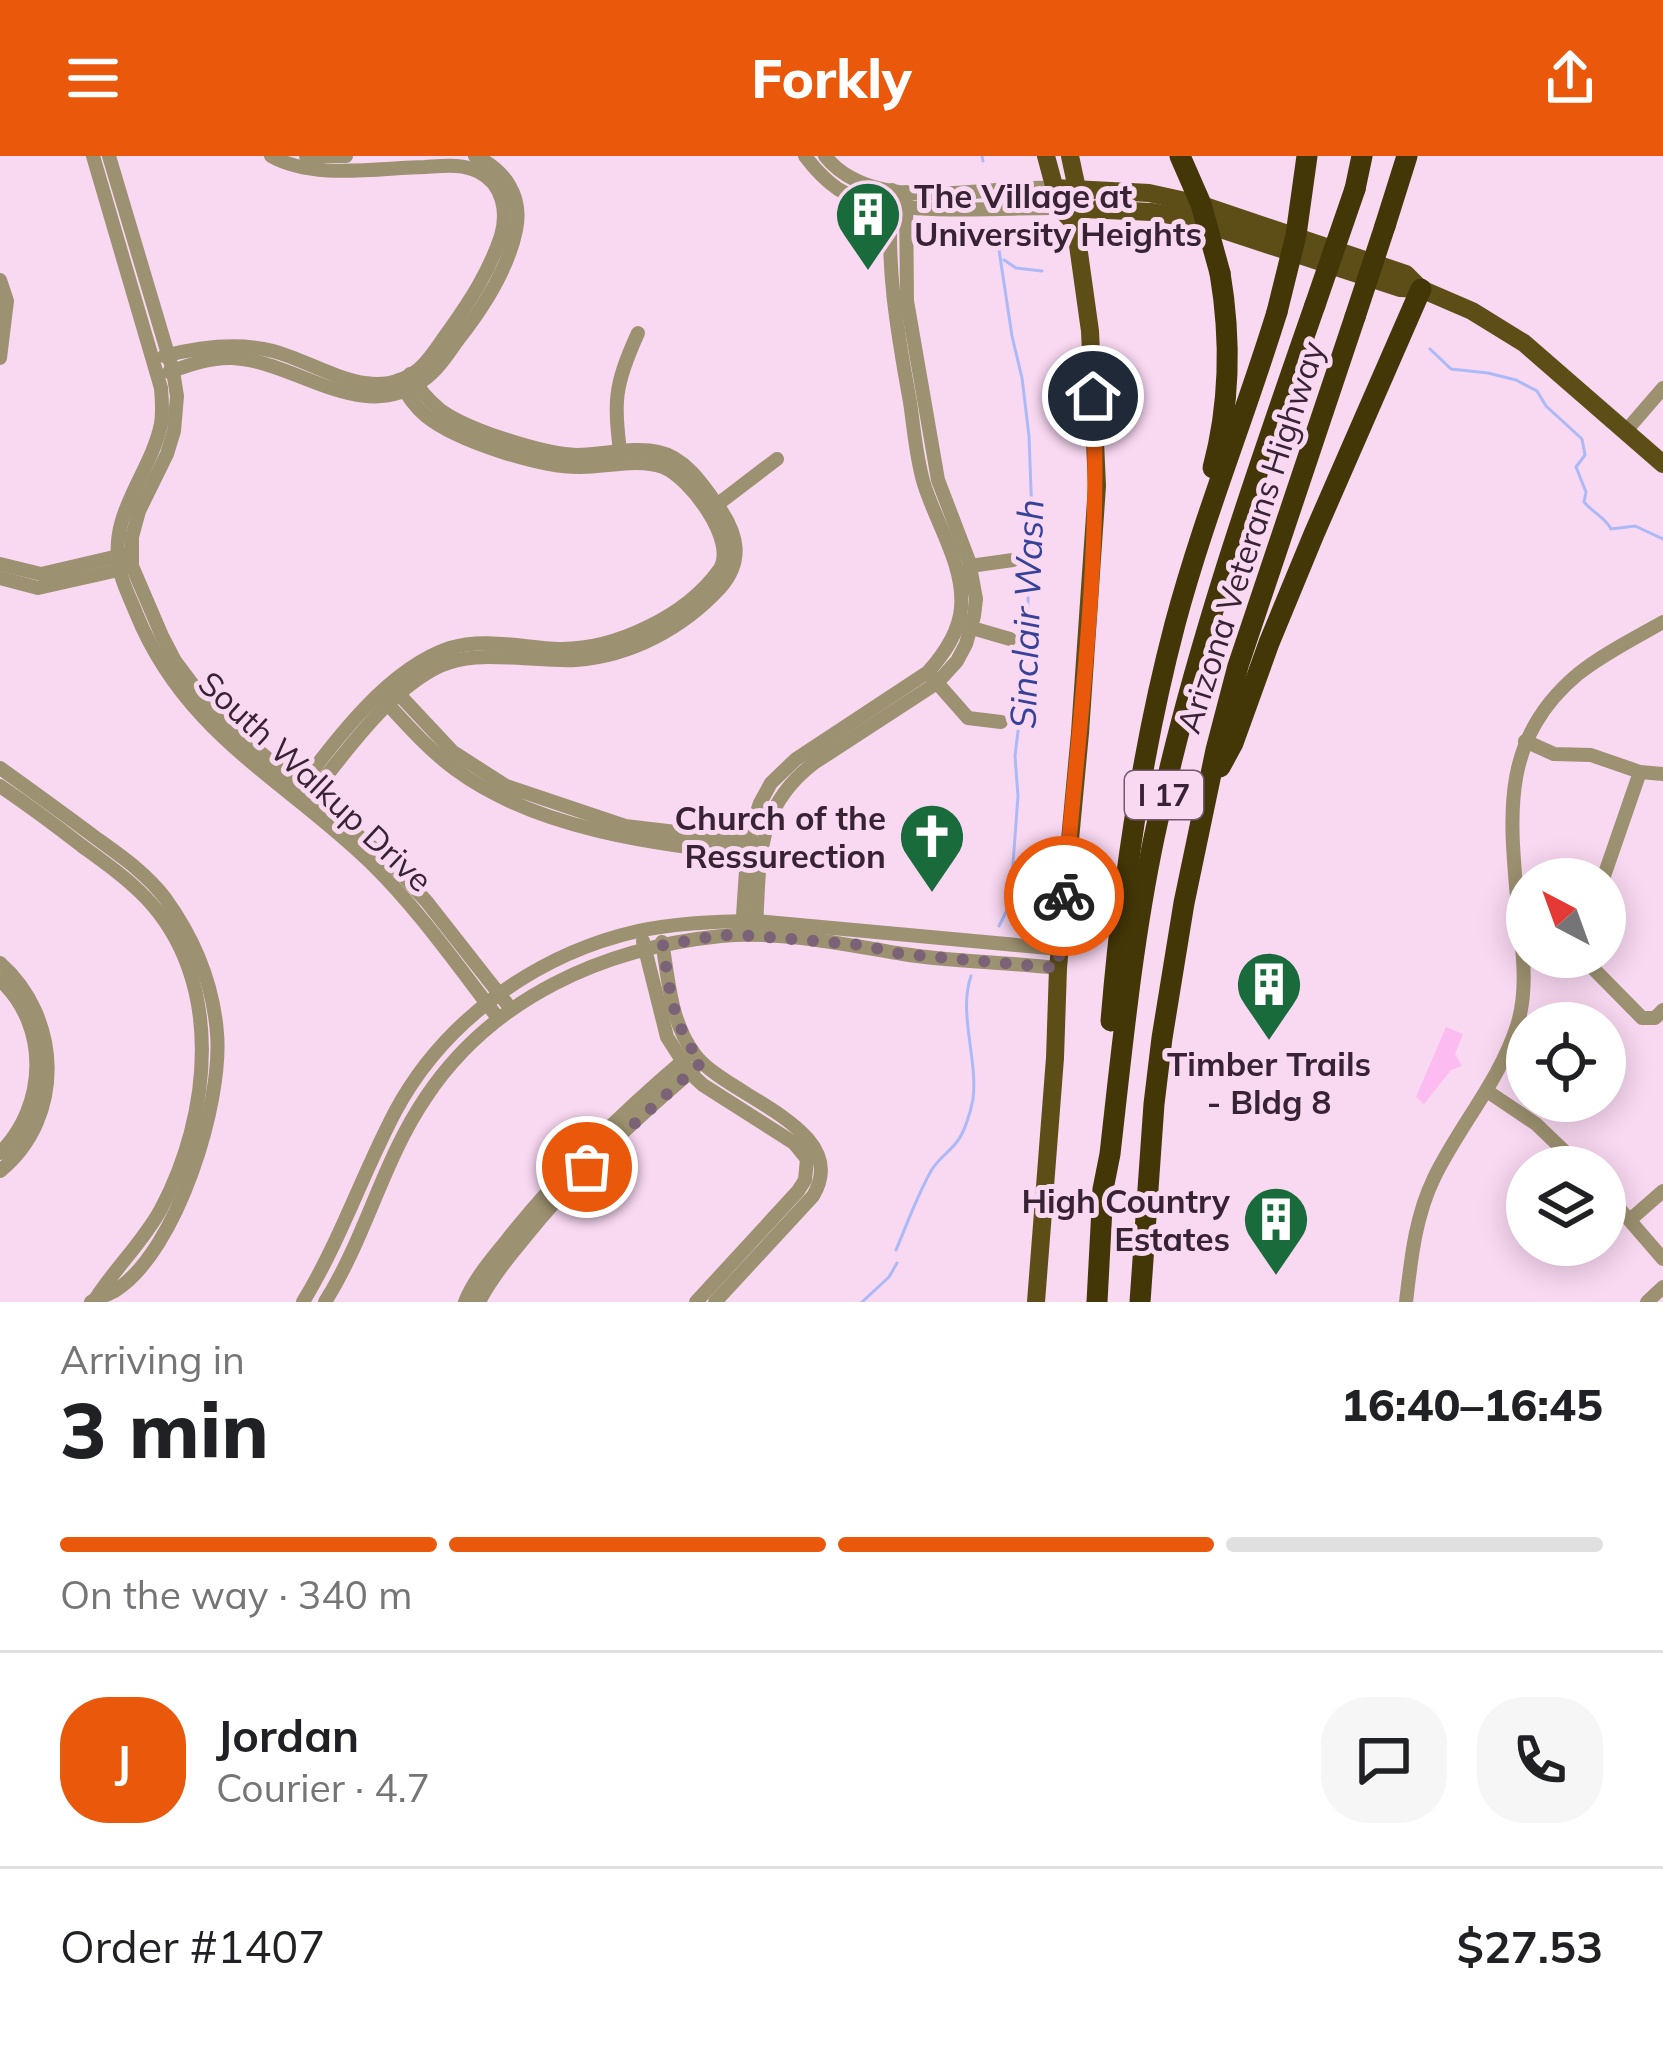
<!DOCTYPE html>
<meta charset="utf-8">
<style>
:root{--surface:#fff;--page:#f6f6f6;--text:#202124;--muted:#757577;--line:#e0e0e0;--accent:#ea580c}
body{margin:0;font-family:Mulish,sans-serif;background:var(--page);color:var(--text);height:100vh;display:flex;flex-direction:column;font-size:45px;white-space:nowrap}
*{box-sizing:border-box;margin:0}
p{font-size:39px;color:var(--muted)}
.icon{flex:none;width:66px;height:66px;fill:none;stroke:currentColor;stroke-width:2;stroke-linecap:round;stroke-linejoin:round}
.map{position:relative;height:1146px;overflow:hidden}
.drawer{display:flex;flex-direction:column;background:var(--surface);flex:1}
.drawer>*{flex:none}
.needle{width:78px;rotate:319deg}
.controls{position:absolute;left:1506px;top:702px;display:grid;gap:24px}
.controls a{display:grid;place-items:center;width:120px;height:120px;border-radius:50%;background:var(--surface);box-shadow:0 6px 30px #0003;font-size:60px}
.pin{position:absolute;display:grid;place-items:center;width:102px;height:102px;color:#fff;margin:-51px;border:6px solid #fff;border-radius:50%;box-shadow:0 3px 12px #0007}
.courier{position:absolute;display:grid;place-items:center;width:120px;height:120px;margin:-60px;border:9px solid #ea580c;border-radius:50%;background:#fff;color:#222;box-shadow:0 3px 15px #0007}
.headline em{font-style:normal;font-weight:800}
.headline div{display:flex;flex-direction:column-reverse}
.headline{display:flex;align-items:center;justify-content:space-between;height:204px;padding:0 60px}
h1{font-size:78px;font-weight:800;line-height:90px}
.bar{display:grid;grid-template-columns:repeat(4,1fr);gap:18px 12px;align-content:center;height:144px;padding:0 60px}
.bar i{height:15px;border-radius:9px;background:var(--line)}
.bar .selected{background:var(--accent)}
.bar p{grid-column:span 4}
.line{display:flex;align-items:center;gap:30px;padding:0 60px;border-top:3px solid var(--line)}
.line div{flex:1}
.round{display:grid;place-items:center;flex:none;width:126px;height:126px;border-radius:48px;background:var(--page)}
header{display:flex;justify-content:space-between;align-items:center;height:156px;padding:0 60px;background:var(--accent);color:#fff;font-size:54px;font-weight:800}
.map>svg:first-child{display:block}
.green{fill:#fdbcf1}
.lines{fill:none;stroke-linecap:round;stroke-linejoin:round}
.stream{stroke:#abbaf6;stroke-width:3}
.minor{stroke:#9c9170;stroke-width:14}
.major{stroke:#5d4e18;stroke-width:18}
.highway{stroke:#443707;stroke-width:21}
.highway-bridge{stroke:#443707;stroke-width:21}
.done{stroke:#7c6276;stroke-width:12;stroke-dasharray:0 21.6}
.route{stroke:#ea580c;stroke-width:15}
.labels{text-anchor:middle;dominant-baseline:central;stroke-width:10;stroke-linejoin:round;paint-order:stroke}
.shield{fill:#f9d8f2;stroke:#72596d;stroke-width:3}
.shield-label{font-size:30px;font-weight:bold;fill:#382334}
.poi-label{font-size:33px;font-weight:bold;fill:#382334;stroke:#f9d8f2;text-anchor:end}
.street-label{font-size:33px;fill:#382334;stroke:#f9d8f2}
.water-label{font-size:36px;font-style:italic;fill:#364297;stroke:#f9d8f2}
</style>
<header><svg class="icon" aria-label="menu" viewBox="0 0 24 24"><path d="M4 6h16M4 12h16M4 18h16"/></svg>Forkly<svg class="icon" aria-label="share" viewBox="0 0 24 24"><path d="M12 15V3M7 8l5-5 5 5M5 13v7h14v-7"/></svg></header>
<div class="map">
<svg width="1663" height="1146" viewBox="0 0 1663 1146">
<rect width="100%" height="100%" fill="#f9d8f2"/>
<path class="green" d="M1446 871 1463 878 1455 898 1462 910 1451 914 1424 948 1416 941Z"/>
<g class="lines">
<g class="stream">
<path d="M982 0 983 5"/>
<path d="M996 74 1012 180 1022 222 1029 280 1034 414 1029 420 1025 517 1015 600 1018 640 1010 748 999 770"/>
<path d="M1004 104 1016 112 1042 115"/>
<path d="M1430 193 1451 213 1488 217 1516 224 1537 235 1546 250 1582 283 1585 299 1576 311 1586 336 1584 346C1592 356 1606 362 1611 373L1635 370 1663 383"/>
<path d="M896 1094C907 1068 917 1040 931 1015 938 1003 948 997 956 987 964 978 971 955 973 943 978 903 958 857 971 820"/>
<path d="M862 1146 889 1121 897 1107"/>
</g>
<g class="minor">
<path d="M93 0 161 232C162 244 163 256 161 268 150 320 107 358 120 415 123 429 131 444 136 457 185 578 283 622 371 707 419 754 457 809 498 862"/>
<path d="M109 0 173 215 177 240 174 275 167 298 139 355 132 381V410L162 480 175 505 214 557 394 710 427 746 511 853"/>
<path d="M306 0H346"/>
<path d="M805 0C814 12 825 24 838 33 885 63 1002 51 1060 52"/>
<path d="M825 0C874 62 987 28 1054 32"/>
<path d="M0 124 7 145 0 202"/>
<path d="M164 200C199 191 238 186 273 195 321 208 374 251 420 212 431 202 439 188 448 176 470 145 489 116 501 80 508 56 503 28 479 16 463 7 442 10 425 11 377 12 313 24 271 0"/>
<path d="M169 216C189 209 211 201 232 202 298 205 362 271 425 223 440 212 450 194 461 180 485 149 508 113 516 74 523 40 505 14 475 0"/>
<path d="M1625 276 1663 232"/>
<path d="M621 304C614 245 613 232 638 177"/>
<path d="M714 351 777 303"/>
<path d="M0 408 41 418 127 398"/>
<path d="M970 410 1013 404"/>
<path d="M0 422 38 432 123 413"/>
<path d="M972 472 1010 483"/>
<path d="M931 520 968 562 1001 566"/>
<path d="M394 533 453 596 506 630 625 670 752 685"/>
<path d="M383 543C405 567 429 594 456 614 538 674 655 688 754 699"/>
<path d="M1525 585 1554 598 1591 599 1640 616 1663 618"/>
<path d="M0 612C32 635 64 658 96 682 121 700 146 717 165 742 194 782 213 828 217 877 223 947 177 1095 116 1134 108 1139 99 1141 91 1146"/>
<path d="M0 630C28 649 55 669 82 690 104 706 127 722 146 742 225 825 211 959 161 1053 143 1086 116 1111 96 1142"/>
<path d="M298 634C335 584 389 512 450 492 484 481 525 492 559 493 615 494 686 460 719 414 739 386 689 321 663 311 638 302 607 311 581 311 541 312 457 285 426 260 414 250 406 238 399 224"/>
<path d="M306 646C342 601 387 535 440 510 466 498 494 501 521 502 539 503 558 505 576 504 631 500 683 472 720 432 744 405 738 378 718 350 704 330 685 301 659 296 633 290 604 299 577 299 543 298 467 274 439 253 427 243 418 232 410 218"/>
<path d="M1603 723 1640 616"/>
<path d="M756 771C760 703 755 652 814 607L937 527 957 505 966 488 974 460 976 443 969 405 938 324 907 145 906 36"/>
<path d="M742 775 748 684 760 647 771 627 796 603 928 516C944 498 959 477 961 452 965 410 936 367 924 328 916 302 914 273 910 246 897 175 885 106 892 34"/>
<path d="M643 785 667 881 690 917 703 929 794 987 807 1003 805 1024 798 1035 696 1146"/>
<path d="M662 786C669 825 670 867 696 900 730 942 853 973 813 1040L715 1146"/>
<path d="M1582 801 1642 862H1655L1663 854"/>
<path d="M0 807C61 861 66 961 0 1015"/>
<path d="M0 824C50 870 47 950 0 997"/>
<path d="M1487 935 1536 968 1581 1011"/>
<path d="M1605 1036 1663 1103"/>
<path d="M1631 1063 1663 1035"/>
<path d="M303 1146C340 1085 362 1019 395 956 444 864 537 798 638 775 677 767 716 765 756 765L1060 793"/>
<path d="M325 1146C366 1081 383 1004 426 941 493 841 604 792 721 780 778 774 847 789 903 798 954 806 1006 806 1058 812"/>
<path d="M465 1146C474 1123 492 1103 507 1084 560 1017 620 958 685 903"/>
<path d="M479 1146C490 1124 506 1104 522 1085 573 1021 632 966 694 913"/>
<path d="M1406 1146C1411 1104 1415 1061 1434 1022 1459 970 1499 926 1517 870 1529 832 1522 792 1518 753 1510 661 1499 584 1578 518 1603 498 1635 482 1663 466"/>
<path d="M1647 1146 1663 1131"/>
</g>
<g class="major">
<path d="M1070 0 1079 42"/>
<path d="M1054 32 1149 37 1199 48 1406 118 1421 133 1472 155 1524 187 1663 308"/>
<path d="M1060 52 1152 56 1187 62 1400 132 1421 133"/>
<path d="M1036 1146 1055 902 1058 812 1080 577 1097 330 1090 175 1075 68 1060 52 1046 0"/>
</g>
<g class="highway">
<path d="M1355 33 1362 0"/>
<path d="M1385 70 1407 0"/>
<path d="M1213 312C1230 248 1231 182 1220 117"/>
<path d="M1220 611 1233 587 1269 487 1314 378 1421 133"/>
<path d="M1111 865C1122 732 1141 597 1175 468 1203 363 1245 260 1277 156"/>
<path d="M1097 1146 1103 1033 1110 998C1122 893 1132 787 1154 682 1192 500 1254 324 1315 149"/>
<path d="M1140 1146 1154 948 1162 882 1184 747 1216 594 1238 510 1355 161"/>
</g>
<g class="highway-bridge">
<path d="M1180 0 1201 48 1220 117"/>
<path d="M1315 149 1355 33"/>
<path d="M1277 156 1296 79 1307 0"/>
<path d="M1355 161 1385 70"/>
</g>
</g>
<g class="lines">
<path class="done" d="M587 1011 702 906C673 873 669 831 663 789L722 779 756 780 862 789 902 798 1058 812 1064 740"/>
<path class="route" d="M1064 740C1078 574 1102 407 1093 240"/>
</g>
<defs>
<symbol id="building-pin" viewBox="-11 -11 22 30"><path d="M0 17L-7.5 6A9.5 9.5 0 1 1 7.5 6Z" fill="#1a6b3c" stroke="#f9d8f2"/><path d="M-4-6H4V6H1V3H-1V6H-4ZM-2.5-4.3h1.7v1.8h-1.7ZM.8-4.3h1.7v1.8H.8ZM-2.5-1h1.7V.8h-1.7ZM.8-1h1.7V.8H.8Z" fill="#fff"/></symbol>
<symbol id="church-pin" viewBox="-11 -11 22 30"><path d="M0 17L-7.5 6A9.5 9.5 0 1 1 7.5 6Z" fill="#1a6b3c" stroke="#f9d8f2"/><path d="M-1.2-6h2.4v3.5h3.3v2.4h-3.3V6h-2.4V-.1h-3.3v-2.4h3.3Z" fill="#fff"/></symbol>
</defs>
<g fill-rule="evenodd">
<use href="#building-pin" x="830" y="20" width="76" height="104"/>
<use href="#church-pin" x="894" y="642" width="76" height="104"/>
<use href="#building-pin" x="1231" y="790" width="76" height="104"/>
<use href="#building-pin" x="1238" y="1025" width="76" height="104"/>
</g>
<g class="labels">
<rect class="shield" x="1125" y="615" width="78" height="48" rx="9"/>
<g class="shield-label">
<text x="1164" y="639">I 17</text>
</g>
<g class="poi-label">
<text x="914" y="39" text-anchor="start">The Village at<tspan x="914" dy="38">University Heights</tspan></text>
<text x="886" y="661">Church of the<tspan x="886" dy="38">Ressurection</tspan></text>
<text x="1269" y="907" text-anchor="middle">Timber Trails<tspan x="1269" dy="38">- Bldg 8</tspan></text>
<text x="1230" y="1044">High Country<tspan x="1230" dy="38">Estates</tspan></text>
</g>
<g class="street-label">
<text transform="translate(1250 381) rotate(-72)">Arizona Veterans Highway</text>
<text transform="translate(316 625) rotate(43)">South Walkup Drive</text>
</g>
<g class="water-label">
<text transform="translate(1026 458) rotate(-88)">Sinclair Wash</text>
</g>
</g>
</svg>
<div class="controls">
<a><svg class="needle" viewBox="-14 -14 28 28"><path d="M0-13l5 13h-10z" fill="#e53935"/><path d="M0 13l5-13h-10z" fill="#757577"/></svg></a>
<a><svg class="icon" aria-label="locate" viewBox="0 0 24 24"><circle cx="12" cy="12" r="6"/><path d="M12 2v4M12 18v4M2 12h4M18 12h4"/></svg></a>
<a><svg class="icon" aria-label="layers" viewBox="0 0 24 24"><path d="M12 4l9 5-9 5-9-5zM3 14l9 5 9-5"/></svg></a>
</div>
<div class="pin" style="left:587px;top:1011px;background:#ea580c"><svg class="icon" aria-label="bag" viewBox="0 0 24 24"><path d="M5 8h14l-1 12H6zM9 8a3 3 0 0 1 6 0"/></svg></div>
<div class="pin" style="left:1093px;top:240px;background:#1f2937"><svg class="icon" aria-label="home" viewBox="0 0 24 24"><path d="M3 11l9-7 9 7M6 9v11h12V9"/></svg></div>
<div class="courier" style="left:1064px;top:740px"><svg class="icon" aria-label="bike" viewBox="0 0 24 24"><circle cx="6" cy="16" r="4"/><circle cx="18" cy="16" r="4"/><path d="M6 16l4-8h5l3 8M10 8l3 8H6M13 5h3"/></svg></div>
</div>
<section class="drawer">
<div class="headline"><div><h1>3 min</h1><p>Arriving in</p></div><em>16:40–16:45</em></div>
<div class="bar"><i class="selected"></i><i class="selected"></i><i class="selected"></i><i></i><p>On the way · 340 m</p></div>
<div class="line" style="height:216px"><b class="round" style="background:var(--accent);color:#fff">J</b><div><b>Jordan</b><p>Courier · 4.7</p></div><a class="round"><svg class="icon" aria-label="chat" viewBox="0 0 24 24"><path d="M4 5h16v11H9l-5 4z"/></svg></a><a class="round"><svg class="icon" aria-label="phone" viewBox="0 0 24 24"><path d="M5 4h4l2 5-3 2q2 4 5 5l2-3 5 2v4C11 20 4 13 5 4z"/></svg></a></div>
<div class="line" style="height:156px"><div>Order #1407</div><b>$27.53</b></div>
</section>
